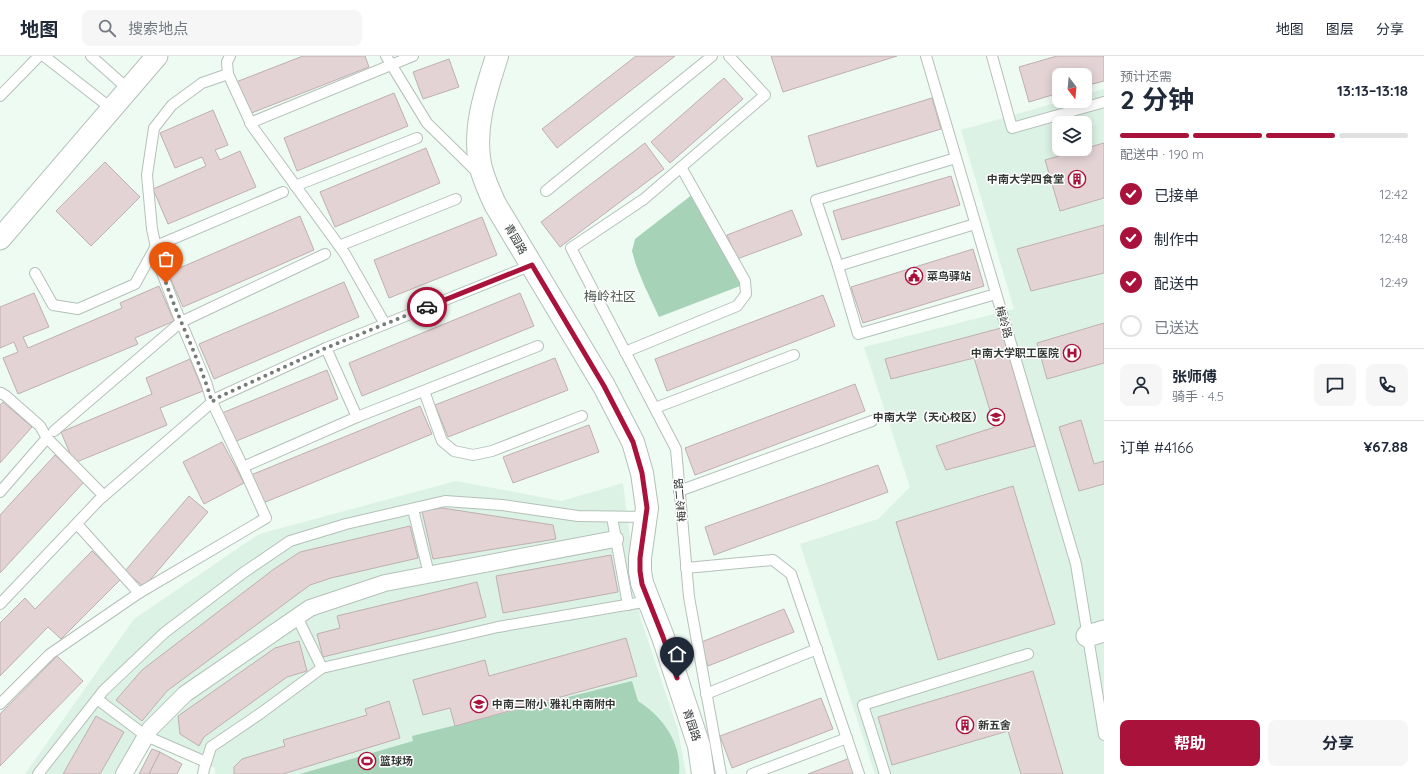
<!DOCTYPE html>
<html lang="zh">
<meta charset="utf-8">
<style>
:root{--surface:#fff;--page:#f6f6f7;--text:#1f2937;--muted:#747a83;--line:#e0e1e3;--accent:#a9123a}
body{margin:0;font-family:Quicksand,"Noto Sans SC",sans-serif;background:var(--page);color:var(--text);height:100vh;display:flex;flex-direction:column;font-size:15px;white-space:nowrap}
*{box-sizing:border-box;margin:0}
p{font-size:13px;color:var(--muted)}
.icon{flex:none;width:22px;height:22px;fill:none;stroke:currentColor;stroke-width:2;stroke-linecap:round;stroke-linejoin:round}
.map{position:relative;flex:1;overflow:hidden}
.details{display:flex;flex-direction:column;background:var(--surface);width:320px}
.details>*{flex:none}
.needle{width:26px;rotate:164deg}
.controls{position:absolute;left:1052px;top:12px;display:grid;gap:8px}
.controls a{display:grid;place-items:center;width:40px;height:40px;border-radius:8px;background:var(--surface);box-shadow:0 2px 10px #0003;font-size:20px}
.pin{position:absolute;display:grid;place-items:center;width:34px;height:34px;color:#fff;margin:-41px -17px;border-radius:50% 50% 50% 0;rotate:-45deg;box-shadow:0 0 4px #0007}
.pin .icon{rotate:45deg}
.courier{position:absolute;display:grid;place-items:center;width:40px;height:40px;margin:-20px;border:3px solid #a9123a;border-radius:50%;background:#fff;color:#222;box-shadow:0 1px 5px #0007}
.headline em{font-style:normal;font-weight:700}
.headline div{display:flex;flex-direction:column-reverse}
.headline{display:flex;align-items:center;justify-content:space-between;height:68px;padding:0 16px}
h1{font-size:26px;font-weight:700;line-height:30px}
.bar{display:grid;grid-template-columns:repeat(4,1fr);gap:6px 4px;align-content:center;height:48px;padding:0 16px}
.bar i{height:5px;border-radius:3px;background:var(--line)}
.bar .on{background:var(--accent)}
.bar p{grid-column:span 4}
.line{display:flex;align-items:center;gap:10px;padding:0 16px;border-top:1px solid var(--line)}
.line div{flex:1}
.round{display:grid;place-items:center;flex:none;width:42px;height:42px;border-radius:8px;background:var(--page)}
ol{padding:0 16px;list-style:none}
li{display:flex;align-items:center;gap:12px;height:44px}
li p{margin-inline-start:auto}
li .icon{padding:4px;border-radius:50%;background:var(--accent);color:#fff;stroke-width:4}
li:last-child{color:var(--muted)}
li i{width:22px;height:22px;border:2px solid var(--line);border-radius:50%}
.cta{display:flex;gap:8px;margin-top:auto;padding:8px 16px}
.cta a{flex:1;height:46px;border-radius:8px;background:var(--accent);color:#fff;font-size:16px;font-weight:700;line-height:46px;text-align:center}
.cta a+a{background:var(--page);color:var(--text)}
header{display:flex;align-items:center;gap:24px;box-sizing:border-box;height:56px;padding:0 20px;background:var(--surface);border-bottom:1px solid var(--line)}
header strong{font-size:19px}
nav{display:flex;gap:22px;margin-inline-start:auto;font-size:14px}
.search{width:280px;height:36px;background:var(--page);display:flex;align-items:center;gap:10px;box-sizing:border-box;padding:0 14px;border-radius:8px;color:var(--muted);font-size:15px}
main{display:flex;flex:1;min-height:0}
.map>svg:first-child{display:block}
.built{fill:#dcf2e5;fill-rule:evenodd}
.green{fill:#a6d2b8}
.building{fill:#e4d3d4;stroke:#bfafb0}
.lines{fill:none;stroke-linecap:round;stroke-linejoin:round}
.service-casing{stroke:#b4c1b9;stroke-width:12}
.pedestrian-casing{stroke:#b4c1b9;stroke-width:18}
.minor-casing{stroke:#b4c1b9;stroke-width:23}
.tertiary-casing{stroke:#b4c1b9;stroke-width:24}
.service{stroke:#fff;stroke-width:10}
.pedestrian{stroke:#fff;stroke-width:16}
.minor{stroke:#fff;stroke-width:21}
.tertiary{stroke:#fff;stroke-width:22}
.done{stroke:#747c78;stroke-width:4;stroke-dasharray:0 7.2}
.route{stroke:#a9123a;stroke-width:5}
.labels{text-anchor:middle;dominant-baseline:central;stroke-width:3;stroke-linejoin:round;paint-order:stroke}
.poi-label{font-size:11px;font-weight:bold;fill:#333835;stroke:#fff;text-anchor:start}
.street-label{font-size:11px;fill:#333835;stroke:#fff}
.quarter-label{font-size:13px;fill:#4f5a53;stroke:#fff}
</style>
<header>
<strong>地图</strong>
<div class="search"><svg class="icon" aria-label="search" viewBox="0 0 24 24"><circle cx="10" cy="10" r="6"/><path d="M15 15l6 6"/></svg>搜索地点</div>
<nav><a>地图</a><a>图层</a><a>分享</a></nav>
</header>
<main>
<div class="map">
<svg width="1104" height="718" viewBox="0 0 1104 718">
<rect width="100%" height="100%" fill="#edfbf3"/>
<g class="built">
<path d="M1104 33V718H875L800 488 878 463 910 431 864 291 1014 253 961 74 1062 45H1085V38ZM1059 67H1085V93H1059Z"/>
<path d="M456 425 562 445 623 427 640 561 678 674 686 718H215V712L147 685 128 718H25L134 563 259 478Z"/>
</g>
<g class="green">
<path d="M693 138 741 223 740 230 659 261 644 229 636 209 632 195 635 183Z"/>
<path d="M632 625 638 645C663 661 682 687 679 718H300L413 685 412 680Z"/>
</g>
<g class="building">
<path d="M303 0H365L369 11 249 58 236 26Z"/>
<path d="M636 0H675L557 92 542 73Z"/>
<path d="M771 0H897L783 36Z"/>
<path d="M1057 0H1104V25L1085 30V19H1059V37L1029 46 1019 11Z"/>
<path d="M449 3 459 31 423 43 413 16Z"/>
<path d="M724 22 743 43 670 107 651 86Z"/>
<path d="M394 37 408 70 297 115 284 82Z"/>
<path d="M932 42 941 73 817 111 808 80Z"/>
<path d="M213 54 228 89 215 94 220 104 240 95 256 131 168 168 153 133 206 110 202 101 175 112 160 77Z"/>
<path d="M645 87 664 113 560 191 541 166Z"/>
<path d="M1104 87V142L1060 155 1045 104Z"/>
<path d="M426 92 440 127 335 171 320 136Z"/>
<path d="M105 106 140 141 91 190 56 155Z"/>
<path d="M951 120 960 149 842 184 833 155Z"/>
<path d="M792 154 802 179 737 203 727 179Z"/>
<path d="M300 160 314 194 183 251 168 217Z"/>
<path d="M482 161 497 199 389 242 374 204Z"/>
<path d="M1104 169V217L1031 235 1017 193Z"/>
<path d="M973 193 984 230 863 267 851 231Z"/>
<path d="M344 226 359 261 214 323 199 288Z"/>
<path d="M159 230 174 265 135 282 138 288 18 338 3 302 18 296 14 286 0 292V251L34 237 49 271 23 281 28 292 122 252 120 247Z"/>
<path d="M520 237 534 270 362 340 349 307Z"/>
<path d="M823 239 835 270 667 335 655 303Z"/>
<path d="M1104 267V307L1047 323 1037 287Z"/>
<path d="M1001 272 1035 390 946 414 936 390 995 371 974 302 891 323 885 303Z"/>
<path d="M555 302 568 334 448 381 435 349Z"/>
<path d="M190 303 203 335 160 352 167 369 74 407 61 376 152 338 146 322Z"/>
<path d="M327 314 338 343 234 386 222 357Z"/>
<path d="M855 328 865 355 695 419 685 392Z"/>
<path d="M3 346 32 371 0 407V349Z"/>
<path d="M420 350 432 378 263 447 251 419Z"/>
<path d="M1081 364 1094 408 1104 405V428L1079 435 1059 371Z"/>
<path d="M589 369 599 396 513 427 503 401Z"/>
<path d="M222 386 244 427 204 448 183 406Z"/>
<path d="M55 399 84 426 0 517V459Z"/>
<path d="M878 409 888 436 714 499 705 471Z"/>
<path d="M1013 430 1055 568 938 604 896 466Z"/>
<path d="M189 440 208 456 144 531 125 515Z"/>
<path d="M442 452 553 469 556 483 433 503 422 455Z"/>
<path d="M410 470 418 502 331 522 310 529 167 635 142 665 116 644 142 614 274 513 300 496Z"/>
<path d="M92 495 121 523 61 583 48 571 0 620V567L25 542 35 553Z"/>
<path d="M611 499 618 536 503 557 496 520Z"/>
<path d="M477 526 486 561 323 601 317 578 340 572 337 560Z"/>
<path d="M784 553 794 576 708 610 699 587Z"/>
<path d="M626 582 637 620 455 670 450 652 423 659 413 624 485 604 489 620Z"/>
<path d="M299 585 307 615 287 621 204 681 199 690 180 678 178 660 275 592Z"/>
<path d="M57 600 83 625 0 710V658Z"/>
<path d="M1033 615 1063 718H1021L1008 675 892 709 878 661Z"/>
<path d="M821 642 833 673 732 712 720 680Z"/>
<path d="M389 645 400 682 283 718H234V711L242 703 285 690 283 684 367 659 365 653Z"/>
<path d="M96 660 124 676 100 718H63Z"/>
<path d="M152 693 160 696 149 718H139Z"/>
<path d="M160 696 182 708 177 718H149Z"/>
<path d="M850 702 856 718H808Z"/>
</g>
<g class="lines">
<defs>
<g id="service">
<path d="M44 0 112 53"/>
<path d="M91 0 128 33"/>
<path d="M230 0 227 6 228 18 252 70 345 198 385 268"/>
<path d="M386 0 427 67 478 117"/>
<path d="M926 0 1076 508 1104 679"/>
<path d="M992 0 1012 72 1104 46"/>
<path d="M0 40 39 0"/>
<path d="M250 67 413 0"/>
<path d="M956 102 816 144 838 210 858 278 996 238"/>
<path d="M295 130 417 82"/>
<path d="M546 135 712 0"/>
<path d="M339 190 456 143"/>
<path d="M838 210 975 168"/>
<path d="M35 217 53 249 78 253 135 228 156 190 283 136"/>
<path d="M326 292 357 361"/>
<path d="M625 296 737 250 746 238 745 225 681 111"/>
<path d="M424 335 442 385 454 395 473 399 492 395 582 360"/>
<path d="M0 338 1 337 6 340 40 370 47 382"/>
<path d="M655 352 794 299"/>
<path d="M54 375 181 266 325 198"/>
<path d="M243 411 357 361 538 290"/>
<path d="M679 435 872 365"/>
<path d="M0 436 47 382 104 440"/>
<path d="M413 453 429 518"/>
<path d="M612 461 628 549"/>
<path d="M77 468 139 537"/>
<path d="M686 512 773 504 791 518 859 718"/>
<path d="M0 548 99 444 217 342 326 292 532 209"/>
<path d="M297 561 322 612"/>
<path d="M706 638 817 593"/>
<path d="M97 643 146 680 206 706"/>
<path d="M0 648 50 598 139 537 266 462 243 411 212 346 206 326 176 254 161 214 152 173 147 119 154 72 172 49 202 27 228 18"/>
<path d="M38 718 104 634 164 577 243 517 290 485 346 468 445 445 502 449 578 460 646 461"/>
<path d="M203 718 204 713 211 691 261 657 322 612 498 571 649 545"/>
<path d="M721 718 689 541 676 393 571 192 644 143 765 39 729 0"/>
<path d="M752 718 847 682"/>
<path d="M885 718 863 649 1028 598"/>
</g>
<path id="pedestrian" d="M124 718 150 673 185 638 310 552 385 527 615 483"/>
<g id="minor">
<path d="M0 183 157 0"/>
<path d="M1087 580 1104 575"/>
</g>
<path id="tertiary" d="M497 0C486 35 473 71 480 108 483 122 489 135 495 148L604 330 633 386 642 417 647 452 640 502V515L642 527 663 581 699 690 703 718"/>
</defs>
<use href="#service" class="service-casing"/>
<use href="#pedestrian" class="pedestrian-casing"/>
<use href="#minor" class="minor-casing"/>
<use href="#tertiary" class="tertiary-casing"/>
<use href="#service" class="service"/>
<use href="#pedestrian" class="pedestrian"/>
<use href="#minor" class="minor"/>
<use href="#tertiary" class="tertiary"/>
</g>
<g class="lines">
<path class="done" d="M166 227C180 267 200 305 212 346L217 342 326 292 427 251"/>
<path class="route" d="M427 251 532 209 604 330 633 386 642 417 647 452 640 502V515L642 528 663 581 677 622"/>
</g>
<defs>
<symbol id="building-ring" viewBox="-11 -11 22 22"><circle r="9.5" fill="#fff" stroke="#a9123a" stroke-width="1.5"/><path d="M-4-6H4V6H1V3H-1V6H-4ZM-2.5-4.3h1.7v1.8h-1.7ZM.8-4.3h1.7v1.8H.8ZM-2.5-1h1.7V.8h-1.7ZM.8-1h1.7V.8H.8Z" fill="#a9123a"/></symbol>
<symbol id="civic-ring" viewBox="-11 -11 22 22"><circle r="9.5" fill="#fff" stroke="#a9123a" stroke-width="1.5"/><path d="M-.6-6.5H3V-4.5H.6V-3L4-1V1h2V6H-6V1h2V-1L-.6-3ZM-1.2 2.5V6h2.4V2.5Z" fill="#a9123a"/></symbol>
<symbol id="hospital-ring" viewBox="-11 -11 22 22"><circle r="9.5" fill="#fff" stroke="#a9123a" stroke-width="1.5"/><path d="M-5-5h3v3.5h4V-5h3V5h-3V1.5h-4V5h-3Z" fill="#a9123a"/></symbol>
<symbol id="university-ring" viewBox="-11 -11 22 22"><circle r="9.5" fill="#fff" stroke="#a9123a" stroke-width="1.5"/><path d="M0-5L7-2L0 1L-7-2ZM-4 1L0 2.5L4 1V4Q0 6-4 4Z" fill="#a9123a"/></symbol>
<symbol id="school-ring" viewBox="-11 -11 22 22"><circle r="9.5" fill="#fff" stroke="#a9123a" stroke-width="1.5"/><path d="M0-5L7-2L0 1L-7-2ZM-4 1L0 2.5L4 1V4Q0 6-4 4Z" fill="#a9123a"/></symbol>
<symbol id="stadium-ring" viewBox="-11 -11 22 22"><circle r="9.5" fill="#fff" stroke="#a9123a" stroke-width="1.5"/><path d="M0-5a6.5 5 0 1 0 0 10a6.5 5 0 1 0 0-10ZM-3.5-1.8h7v3.6h-7Z" fill="#a9123a"/></symbol>
</defs>
<g fill-rule="evenodd">
<use href="#building-ring" x="1067" y="113" width="20" height="20"/>
<use href="#civic-ring" x="904" y="210" width="20" height="20"/>
<use href="#hospital-ring" x="1062" y="287" width="20" height="20"/>
<use href="#university-ring" x="986" y="351" width="20" height="20"/>
<use href="#school-ring" x="469" y="638" width="20" height="20"/>
<use href="#building-ring" x="955" y="659" width="20" height="20"/>
<use href="#stadium-ring" x="357" y="695" width="20" height="20"/>
</g>
<g class="labels">
<g class="poi-label">
<text x="1064" y="123" text-anchor="end">中南大学四食堂</text>
<text x="927" y="220">菜鸟驿站</text>
<text x="1059" y="297" text-anchor="end">中南大学职工医院</text>
<text x="983" y="361" text-anchor="end">中南大学（天心校区）</text>
<text x="492" y="648">中南二附小 雅礼中南附中</text>
<text x="978" y="669">新五舍</text>
<text x="380" y="705">篮球场</text>
</g>
<g class="street-label">
<text transform="translate(516 183) rotate(60)">青园路</text>
<text transform="translate(1004 266) rotate(74)">梅岭路</text>
<text transform="translate(680 444) rotate(-95)">梅岭二路</text>
<text transform="translate(692 669) rotate(72)">青园路</text>
</g>
<g class="quarter-label">
<text x="610" y="240">梅岭社区</text>
</g>
</g>
</svg>
<div class="controls">
<a><svg class="needle" viewBox="-14 -14 28 28"><path d="M0-13l5 13h-10z" fill="#e53935"/><path d="M0 13l5-13h-10z" fill="#747a83"/></svg></a>
<a><svg class="icon" aria-label="layers" viewBox="0 0 24 24"><path d="M12 4l9 5-9 5-9-5zM3 14l9 5 9-5"/></svg></a>
</div>
<div class="pin" style="left:166px;top:227px;background:#ea580c"><svg class="icon" aria-label="bag" viewBox="0 0 24 24"><path d="M5 8h14l-1 12H6zM9 8a3 3 0 0 1 6 0"/></svg></div>
<div class="pin" style="left:677px;top:622px;background:#1f2937"><svg class="icon" aria-label="home" viewBox="0 0 24 24"><path d="M3 11l9-7 9 7M6 9v11h12V9"/></svg></div>
<div class="courier" style="left:427px;top:251px"><svg class="icon" aria-label="car" viewBox="0 0 24 24"><path d="M5 17H2v-5l4-1 3-4h7l3 4 3 1v5h-3M9 17h6M6 11h13"/><circle cx="7" cy="17" r="2"/><circle cx="17" cy="17" r="2"/></svg></div>
</div>
<section class="details">
<div class="headline"><div><h1>2 分钟</h1><p>预计还需</p></div><em>13:13–13:18</em></div>
<div class="bar"><i class="on"></i><i class="on"></i><i class="on"></i><i></i><p>配送中 · 190 m</p></div>
<ol>
<li><svg class="icon" aria-label="check" viewBox="0 0 24 24"><path d="M5 12l5 5 9-10"/></svg>已接单<p>12:42</p></li>
<li><svg class="icon" aria-label="check" viewBox="0 0 24 24"><path d="M5 12l5 5 9-10"/></svg>制作中<p>12:48</p></li>
<li><svg class="icon" aria-label="check" viewBox="0 0 24 24"><path d="M5 12l5 5 9-10"/></svg>配送中<p>12:49</p></li>
<li><i></i>已送达</li>
</ol>
<div class="line" style="height:72px"><a class="round"><svg class="icon" aria-label="person" viewBox="0 0 24 24"><circle cx="12" cy="8" r="4"/><path d="M4 21q1-7 8-7t8 7"/></svg></a><div><b>张师傅</b><p>骑手 · 4.5</p></div><a class="round"><svg class="icon" aria-label="chat" viewBox="0 0 24 24"><path d="M4 5h16v11H9l-5 4z"/></svg></a><a class="round"><svg class="icon" aria-label="phone" viewBox="0 0 24 24"><path d="M5 4h4l2 5-3 2q2 4 5 5l2-3 5 2v4C11 20 4 13 5 4z"/></svg></a></div>
<div class="line" style="height:52px"><div>订单 #4166</div><b>¥67.88</b></div>
<div class="cta"><a>帮助</a><a>分享</a></div>
</section>
</main>
